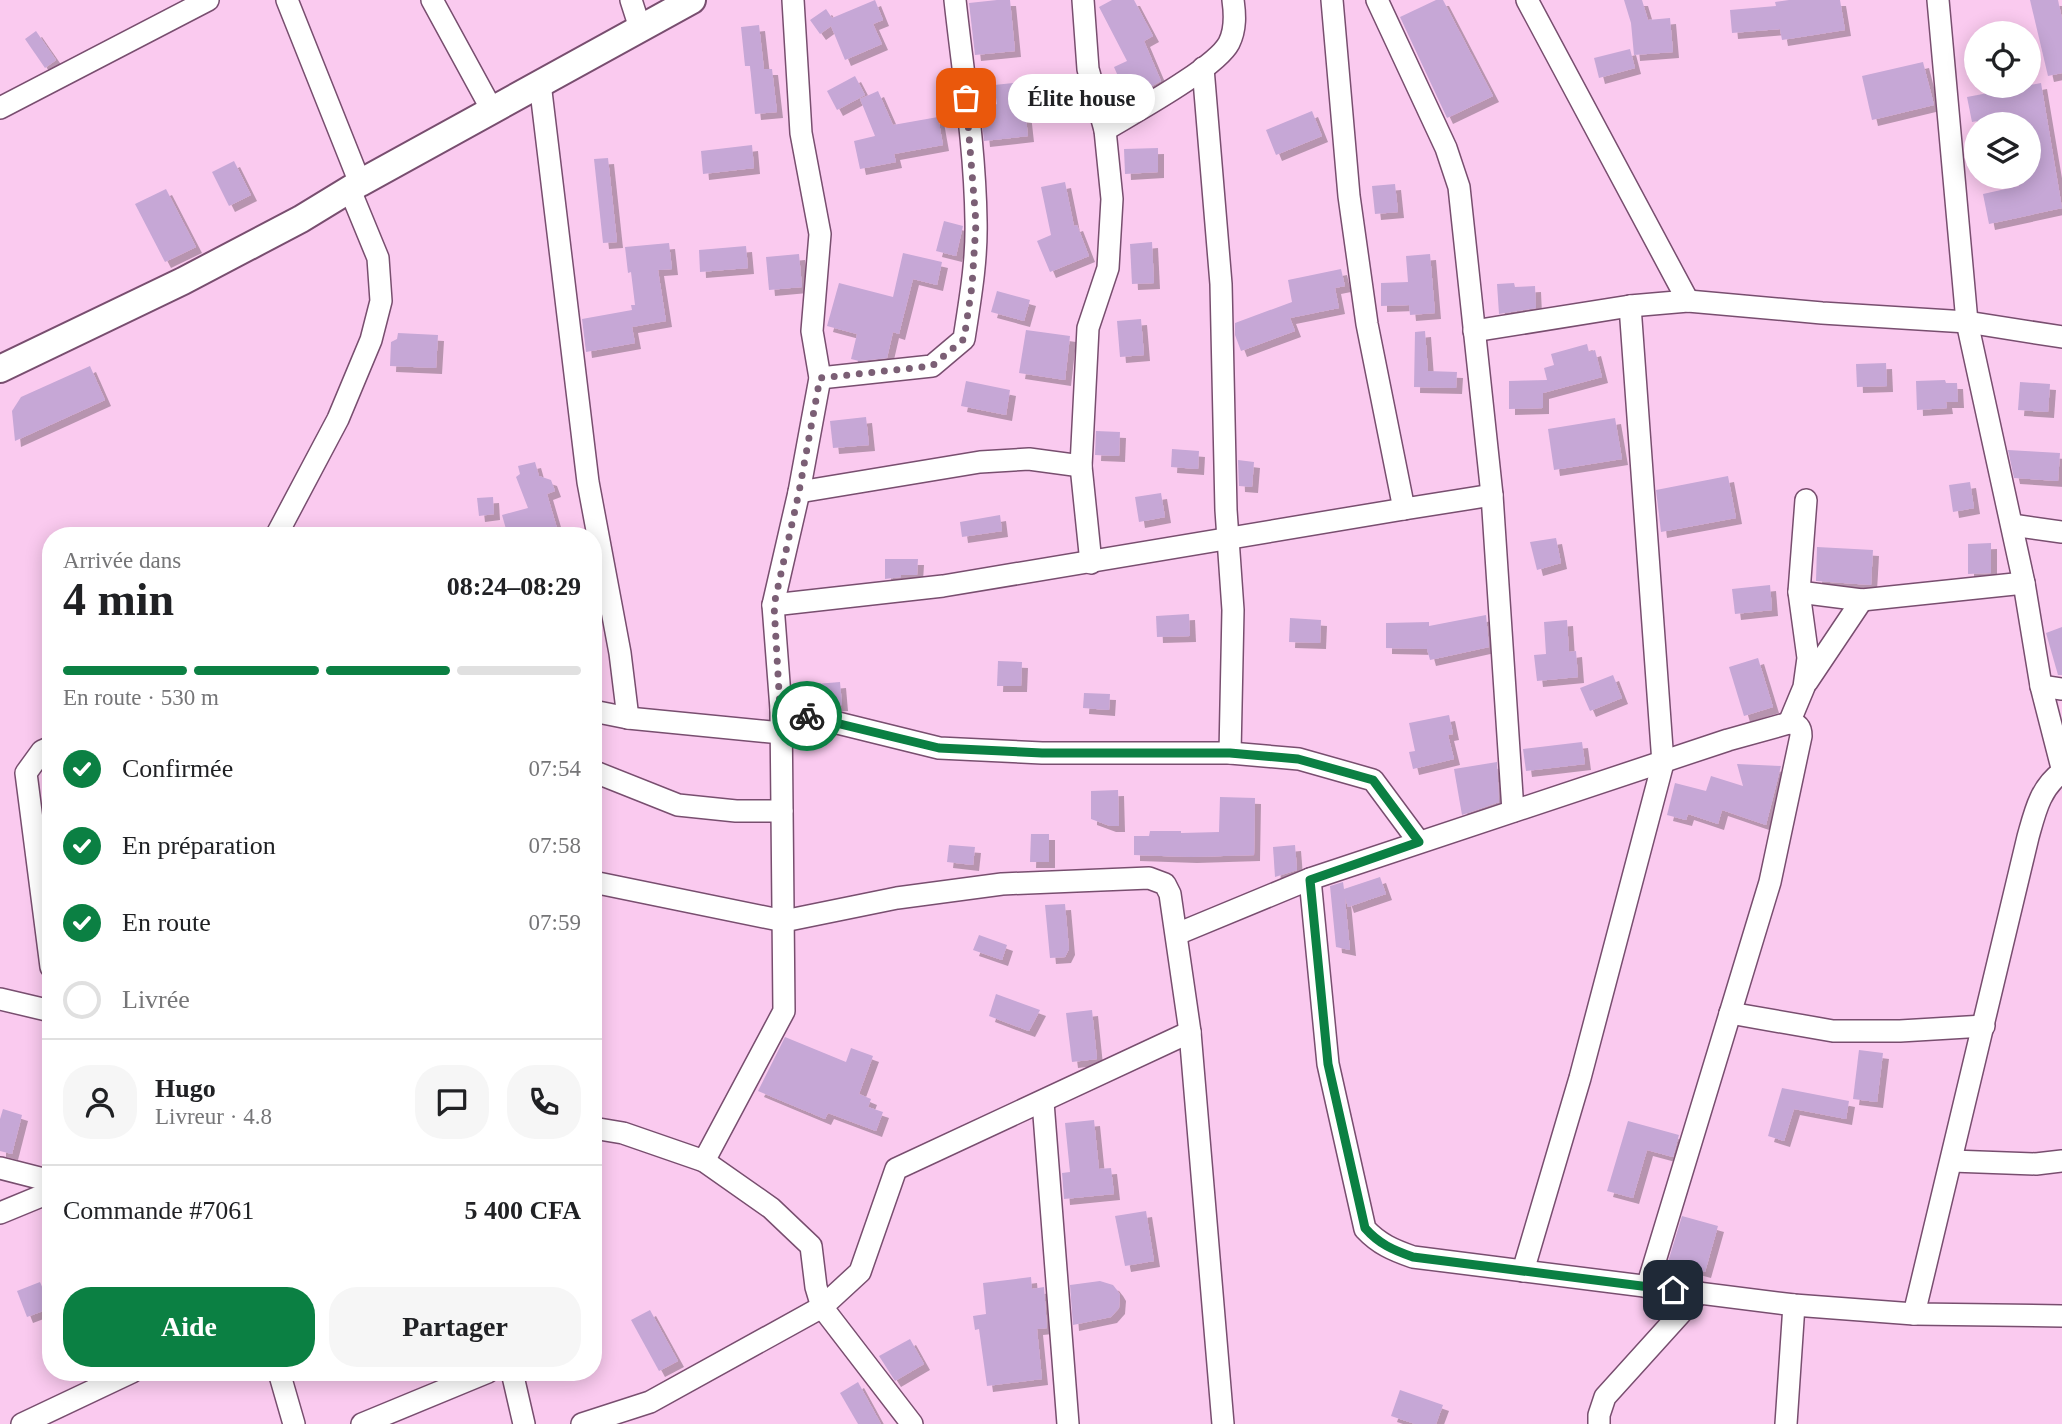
<!DOCTYPE html>
<html lang="fr">
<meta charset="utf-8">
<style>
:root{--surface:#fff;--page:#f6f6f6;--text:#202124;--muted:#757577;--line:#e0e0e0;--accent:#0b8043}
body{margin:0;font-family:"Times New Roman",serif;background:var(--page);color:var(--text);height:100vh;display:flex;flex-direction:column;font-size:26px;white-space:nowrap}
*{box-sizing:border-box;margin:0}
p{font-size:23px;color:var(--muted)}
.icon{flex:none;width:38px;height:38px;fill:none;stroke:currentColor;stroke-width:2;stroke-linecap:round;stroke-linejoin:round}
.map{position:relative;flex:1;overflow:hidden}
.details{position:absolute;left:42px;top:527px;width:560px;height:854px;display:flex;flex-direction:column;background:var(--surface);border-radius:28px;box-shadow:0 4px 18px #0003}
.details>*{flex:none}
.controls{position:absolute;left:1964px;top:21px;display:grid;gap:14px}
.controls a{display:grid;place-items:center;width:77px;height:77px;border-radius:50%;background:var(--surface);box-shadow:0 4px 18px #0003;font-size:35px}
.pin{position:absolute;display:grid;place-items:center;width:60px;height:60px;color:#fff;margin:-30px;border-radius:14px;box-shadow:0 4px 10px #0006}
.courier{position:absolute;display:grid;place-items:center;width:70px;height:70px;margin:-35px;border:5px solid #0b8043;border-radius:50%;background:#fff;color:#222;box-shadow:0 2px 9px #0007}
.bubble{position:absolute;height:49px;border-radius:24px;background:var(--surface);box-shadow:0 4px 18px #0003;font-size:23px;font-weight:700;line-height:49px;text-align:center}
.head em{font-style:normal;font-weight:700}
.head div{display:flex;flex-direction:column-reverse}
.head{display:flex;align-items:center;justify-content:space-between;height:119px;padding:0 21px}
h1{font-size:46px;font-weight:700;line-height:52px}
.bar{display:grid;grid-template-columns:repeat(4,1fr);gap:10px 7px;align-content:center;height:84px;padding:0 21px}
.bar i{height:9px;border-radius:5px;background:var(--line)}
.bar .current{background:var(--accent)}
.bar p{grid-column:span 4}
.line{display:flex;align-items:center;gap:18px;padding:0 21px;border-top:2px solid var(--line)}
.line div{flex:1}
.round{display:grid;place-items:center;flex:none;width:74px;height:74px;border-radius:28px;background:var(--page)}
ol{padding:0 21px;list-style:none}
li{display:flex;align-items:center;gap:21px;height:77px}
li p{margin-inline-start:auto}
li .icon{padding:7px;border-radius:50%;background:var(--accent);color:#fff;stroke-width:4}
li:last-child{color:var(--muted)}
li i{width:38px;height:38px;border:4px solid var(--line);border-radius:50%}
.button{display:flex;gap:14px;margin-top:auto;padding:14px 21px}
.button a{flex:1;height:80px;border-radius:28px;background:var(--accent);color:#fff;font-size:28px;font-weight:700;line-height:80px;text-align:center}
.button a+a{background:var(--page);color:var(--text)}
.map>svg:first-child{display:block}
.building{fill:#c6a7d6;filter:url(#shadow)}
.lines{fill:none;stroke-linecap:round;stroke-linejoin:round}
.minor-casing{stroke:#784e6f;stroke-width:24}
.major-casing{stroke:#784e6f;stroke-width:30}
.minor{stroke:#fff;stroke-width:21}
.major{stroke:#fff;stroke-width:26}
.done{stroke:#7b5f75;stroke-width:7;stroke-dasharray:0 12.6}
.route{stroke:#0b8043;stroke-width:9}
</style>
<div class="map">
<svg width="2062" height="1424" viewBox="0 0 2062 1424">
<defs>
<filter id="shadow"><feDropShadow dx="6" dy="6" stdDeviation="0" flood-color="#0004"/></filter>
</defs>
<rect width="100%" height="100%" fill="#facaef"/>
<g class="building">
<path d="M875 0 883 20 873 24 882 44 845 60 831 26 820 34 810 20 826 9 832 18Z"/>
<path d="M997 0H1010L1015 51 975 55 969 3Z"/>
<path d="M1112 0H1134L1153 36 1144 41 1161 81 1128 99 1114 67 1127 61 1099 7Z"/>
<path d="M1436 0H1443L1493 96 1447 118 1400 17Z"/>
<path d="M1624 0H1642L1648 20 1670 18 1673 52 1634 55 1631 23Z"/>
<path d="M1789 0H1840L1845 30 1782 40 1780 29 1732 33 1730 10 1776 6 1775 2Z"/>
<path d="M2030 0H2058L2062 19V73L2048 76Z"/>
<path d="M759 25 764 69H772L777 112 755 114 750 66H745L741 27Z"/>
<path d="M36 31 56 60 45 68 25 39Z"/>
<path d="M1630 49 1635 68 1599 78 1594 58Z"/>
<path d="M1923 62 1934 105 1872 120 1862 76Z"/>
<path d="M855 76 865 95 837 110 827 91Z"/>
<path d="M1022 82 1028 136 984 141 981 111 997 104 994 85Z"/>
<path d="M2041 83 2062 208 1989 224 1983 194 2019 186 2017 177H2028V124H1990L1989 119 1972 122 1967 97Z"/>
<path d="M878 91 893 125 938 117 943 145 894 154 896 162 860 169 854 141 875 136 860 99Z"/>
<path d="M1312 111 1322 136 1276 155 1266 130Z"/>
<path d="M752 145 754 168 703 174 701 151Z"/>
<path d="M1158 148V172L1125 174 1124 149Z"/>
<path d="M608 158 617 242 603 243 594 159Z"/>
<path d="M234 161 251 195 229 206 212 172Z"/>
<path d="M1065 182 1074 226 1077 225 1089 256 1050 272 1037 241 1051 235 1041 187Z"/>
<path d="M1395 184 1398 212 1375 214 1372 186Z"/>
<path d="M166 189 196 247 165 262 135 204Z"/>
<path d="M944 221 963 226 956 256 936 251Z"/>
<path d="M1152 242 1154 283 1132 284 1130 244Z"/>
<path d="M669 243 672 269 658 270 666 321 632 327 635 343 586 352 582 319 632 310 631 305H635L631 272 628 273 625 247Z"/>
<path d="M746 246 748 268 700 272 699 250Z"/>
<path d="M903 253 942 262 937 285 913 279 899 334 893 332 887 358 859 361 851 359 857 334 827 326 839 283 893 297Z"/>
<path d="M799 254 802 287 769 290 766 257Z"/>
<path d="M1430 254 1435 313 1410 315 1409 305 1381 306V283L1408 282 1406 256Z"/>
<path d="M1341 269 1345 286 1335 288 1339 308 1290 318 1295 331 1241 351 1235 335V323L1292 302 1288 280Z"/>
<path d="M1514 283 1515 287 1535 286 1536 308 1499 314 1497 284Z"/>
<path d="M997 291 1030 300 1024 321 991 312Z"/>
<path d="M1141 319 1144 355 1120 357 1117 321Z"/>
<path d="M1026 330 1070 336 1065 380 1019 373Z"/>
<path d="M1425 331 1428 371 1457 372 1456 388 1414 387 1415 332Z"/>
<path d="M398 333 438 335 436 368 390 366 391 342 397 339Z"/>
<path d="M1587 344 1589 352 1595 350 1602 377 1543 393V408L1509 409V381L1547 380 1544 368 1554 365 1551 354Z"/>
<path d="M1886 363 1887 386 1857 387 1856 364Z"/>
<path d="M90 366 105 400 15 441 12 411 21 397Z"/>
<path d="M1945 380 1946 383H1957L1958 402H1946L1947 408 1917 410 1916 381Z"/>
<path d="M966 381 1010 390 1006 415 961 406Z"/>
<path d="M2020 382 2050 384 2048 412 2018 410Z"/>
<path d="M866 417 869 445 833 448 830 421Z"/>
<path d="M1615 418 1622 459 1554 470 1548 429Z"/>
<path d="M1096 431 1120 432 1119 456 1095 455Z"/>
<path d="M1172 449 1199 451 1198 469 1171 467Z"/>
<path d="M2008 450 2060 453 2058 481 2014 478Z"/>
<path d="M1238 460 1254 462 1252 487 1239 486Z"/>
<path d="M535 462 539 476 551 480 555 491 547 494 557 528 532 536H508L502 515 528 508 516 477 520 474 518 466Z"/>
<path d="M1728 476 1736 518 1661 532 1656 490Z"/>
<path d="M1970 482 1974 508 1953 512 1949 485Z"/>
<path d="M1161 493 1165 517 1139 522 1135 497Z"/>
<path d="M493 497 494 514 479 516 477 498Z"/>
<path d="M1000 515 1002 531 962 537 960 522Z"/>
<path d="M1556 538 1561 563 1537 570 1530 542Z"/>
<path d="M1991 543V573L1968 574V544Z"/>
<path d="M1817 547 1873 550 1871 585 1816 581Z"/>
<path d="M885 559H918L917 575H901V577L885 579Z"/>
<path d="M1770 585 1772 610 1735 614 1732 589Z"/>
<path d="M1189 614 1190 636 1157 637 1156 616Z"/>
<path d="M1486 615 1489 647 1430 660 1427 649 1386 648V623L1429 622V626Z"/>
<path d="M1290 618 1321 620 1320 643 1289 642Z"/>
<path d="M1567 620 1569 652 1576 651 1578 677 1537 681 1534 655 1546 654 1544 622Z"/>
<path d="M2062 627V675H2058L2046 633Z"/>
<path d="M1758 658 1773 707 1744 716 1729 667Z"/>
<path d="M998 661 1022 662 1021 686H997Z"/>
<path d="M1613 675 1622 698 1590 711 1580 688Z"/>
<path d="M840 682 842 705 824 706 793 699 792 686Z"/>
<path d="M1084 693 1110 694 1109 710 1083 708Z"/>
<path d="M1449 715 1453 734 1448 735 1454 759 1413 769 1409 752 1415 751 1409 723Z"/>
<path d="M1582 742 1585 764 1526 771 1523 749Z"/>
<path d="M1497 762 1499 802 1462 815 1454 769Z"/>
<path d="M1737 764 1781 766 1766 825 1722 810 1718 824 1688 814 1686 820 1667 815 1675 783 1706 791 1711 776 1743 786Z"/>
<path d="M1118 790 1119 826H1110L1091 819V791Z"/>
<path d="M1220 797 1255 798 1254 855 1191 857 1134 855V836H1149L1150 831H1181V833L1219 832Z"/>
<path d="M1031 834H1049V862H1030Z"/>
<path d="M949 845 975 847 973 865 947 862Z"/>
<path d="M1295 845 1297 870 1275 877 1273 847Z"/>
<path d="M1380 877 1386 894 1348 907 1345 898 1350 950 1336 947 1330 886 1343 882 1344 889Z"/>
<path d="M1065 904 1069 949 1065 957 1050 958 1045 905Z"/>
<path d="M979 935 1007 945 1002 960 973 950Z"/>
<path d="M996 994 1040 1010 1029 1031 989 1016Z"/>
<path d="M1092 1010 1097 1059 1072 1062 1066 1013Z"/>
<path d="M785 1037 846 1062 851 1048 873 1056 859 1094 871 1099 868 1107 883 1112 876 1131 828 1113 825 1119 758 1091Z"/>
<path d="M1859 1050 1883 1053 1877 1102 1853 1099Z"/>
<path d="M1782 1088 1849 1101 1846 1119 1794 1109 1784 1141 1768 1136Z"/>
<path d="M3 1109 22 1115 12 1154 0 1151V1119Z"/>
<path d="M1094 1120 1099 1169 1111 1168 1114 1194 1064 1199 1062 1173 1070 1172 1065 1123Z"/>
<path d="M1628 1121 1679 1135 1673 1157 1647 1150 1633 1198 1607 1191Z"/>
<path d="M1146 1211 1154 1261 1125 1266 1115 1216Z"/>
<path d="M1682 1216 1718 1226 1705 1272 1668 1262Z"/>
<path d="M1031 1277 1032 1289 1044 1287 1047 1328 1037 1329 1042 1379 987 1386 979 1329 975 1330 973 1316 986 1314 983 1283Z"/>
<path d="M1100 1281 1113 1285 1117 1290 1120 1295 1119 1308 1111 1317 1073 1325 1070 1285Z"/>
<path d="M40 1282 51 1308 27 1317 17 1291Z"/>
<path d="M650 1310 678 1361 659 1371 631 1320Z"/>
<path d="M910 1339 924 1364 895 1381 879 1356Z"/>
<path d="M858 1382 881 1424H858L840 1393Z"/>
<path d="M1400 1390 1443 1405 1436 1424H1415L1391 1416Z"/>
</g>
<g class="lines">
<defs>
<g id="minor">
<path d="M287 0 360 183"/>
<path d="M432 0 492 110"/>
<path d="M631 0 640 28"/>
<path d="M1083 0 1088 69 1105 130 1112 199 1108 268 1088 328 1081 466 1091 563"/>
<path d="M1332 0 1349 196 1367 324 1404 509 1492 495"/>
<path d="M1377 0 1446 148 1459 187 1492 495 1513 811"/>
<path d="M1527 0 1688 301"/>
<path d="M1938 0 1967 322 2024 583 2041 686 2062 768"/>
<path d="M1203 68 1221 284 1226 510 1233 610 1230 753"/>
<path d="M540 83 588 482 620 653 628 718"/>
<path d="M0 108 208 0"/>
<path d="M1105 130C1133 113 1216 68 1229 43 1236 29 1235 14 1233 0"/>
<path d="M1474 331 1630 306 1688 301 1822 313 1967 322 2062 337"/>
<path d="M820 378 932 366 964 339C970 300 977 261 976 221 975 147 963 73 955 0"/>
<path d="M799 492 980 462 1029 459 1081 466"/>
<path d="M2012 525 2062 532"/>
<path d="M276 536 338 419 371 340 381 301 378 258 350 190"/>
<path d="M1799 592 1862 600 2024 583"/>
<path d="M773 605 943 586 1404 509"/>
<path d="M1807 682 1862 600"/>
<path d="M2041 686 2062 689"/>
<path d="M781 709 939 748 1042 753H1230L1299 759 1373 780 1419 842"/>
<path d="M593 711 628 718 781 733"/>
<path d="M1789 723 1804 687 1808 658 1799 592 1806 500"/>
<path d="M51 747 42 751 26 773 51 967"/>
<path d="M595 772 678 805 736 811H782"/>
<path d="M1310 879 1328 1064 1365 1229C1379 1244 1393 1250 1413 1257L1794 1305 1914 1314 2062 1316"/>
<path d="M593 882 784 921 897 898 1002 884 1149 878 1165 884 1170 894 1190 1032 1223 1424"/>
<path d="M1177 934 1310 879 1728 740 1789 723C1798 724 1801 727 1801 736L1770 882 1647 1287"/>
<path d="M0 999 51 1011"/>
<path d="M1730 1013 1833 1031H1900L1984 1026"/>
<path d="M1043 1102 1068 1424"/>
<path d="M593 1128 623 1133 704 1161 771 1208 811 1246 816 1287 822 1307 912 1424"/>
<path d="M704 1161 784 1011 781 709 773 605 799 492 820 378 812 331 820 234 801 133 793 0"/>
<path d="M1952 1161 2036 1164 2062 1161"/>
<path d="M0 1168 51 1181"/>
<path d="M0 1213 51 1192"/>
<path d="M1523 1271 1580 1078 1663 763 1630 306"/>
<path d="M1914 1314 2028 837C2035 812 2040 788 2062 772"/>
<path d="M279 1372 294 1424"/>
<path d="M512 1372 524 1424"/>
<path d="M22 1424 132 1372"/>
<path d="M362 1424 488 1372"/>
<path d="M582 1424 650 1402 822 1307 860 1272 896 1169 1190 1032"/>
<path d="M1599 1424V1415L1605 1397 1699 1293"/>
<path d="M1786 1424 1794 1305"/>
</g>
<path id="major" d="M0 369 183 281 301 219 360 183 692 0"/>
</defs>
<use href="#minor" class="minor-casing"/>
<use href="#major" class="major-casing"/>
<use href="#minor" class="minor"/>
<use href="#major" class="major"/>
</g>
<g class="lines">
<path class="done" d="M807 716 780 709 774 605 799 492 820 378 932 366 964 339 972 286 976 223 966 98"/>
<path class="route" d="M807 716 939 748 1042 753H1230L1298 759 1373 780 1419 842 1310 880 1328 1064 1365 1228C1379 1244 1393 1250 1413 1257L1673 1290"/>
</g>
</svg>
<div class="controls">
<a><svg class="icon" aria-label="locate" viewBox="0 0 24 24"><circle cx="12" cy="12" r="6"/><path d="M12 2v4M12 18v4M2 12h4M18 12h4"/></svg></a>
<a><svg class="icon" aria-label="layers" viewBox="0 0 24 24"><path d="M12 4l9 5-9 5-9-5zM3 14l9 5 9-5"/></svg></a>
</div>
<div class="pin" style="left:966px;top:98px;background:#ea580c"><svg class="icon" aria-label="bag" viewBox="0 0 24 24"><path d="M5 8h14l-1 12H6zM9 8a3 3 0 0 1 6 0"/></svg></div>
<div class="pin" style="left:1673px;top:1290px;background:#1f2937"><svg class="icon" aria-label="home" viewBox="0 0 24 24"><path d="M3 11l9-7 9 7M6 9v11h12V9"/></svg></div>
<div class="courier" style="left:807px;top:716px"><svg class="icon" aria-label="bike" viewBox="0 0 24 24"><circle cx="6" cy="16" r="4"/><circle cx="18" cy="16" r="4"/><path d="M6 16l4-8h5l3 8M10 8l3 8H6M13 5h3"/></svg></div>
<div class="bubble" style="left:1008px;top:74px;width:147px">Élite house</div>
<section class="details">
<div class="head"><div><h1>4 min</h1><p>Arrivée dans</p></div><em>08:24–08:29</em></div>
<div class="bar"><i class="current"></i><i class="current"></i><i class="current"></i><i></i><p>En route · 530 m</p></div>
<ol>
<li><svg class="icon" aria-label="check" viewBox="0 0 24 24"><path d="M5 12l5 5 9-10"/></svg>Confirmée<p>07:54</p></li>
<li><svg class="icon" aria-label="check" viewBox="0 0 24 24"><path d="M5 12l5 5 9-10"/></svg>En préparation<p>07:58</p></li>
<li><svg class="icon" aria-label="check" viewBox="0 0 24 24"><path d="M5 12l5 5 9-10"/></svg>En route<p>07:59</p></li>
<li><i></i>Livrée</li>
</ol>
<div class="line" style="height:126px"><a class="round"><svg class="icon" aria-label="person" viewBox="0 0 24 24"><circle cx="12" cy="8" r="4"/><path d="M4 21q1-7 8-7t8 7"/></svg></a><div><b>Hugo</b><p>Livreur · 4.8</p></div><a class="round"><svg class="icon" aria-label="chat" viewBox="0 0 24 24"><path d="M4 5h16v11H9l-5 4z"/></svg></a><a class="round"><svg class="icon" aria-label="phone" viewBox="0 0 24 24"><path d="M5 4h4l2 5-3 2q2 4 5 5l2-3 5 2v4C11 20 4 13 5 4z"/></svg></a></div>
<div class="line" style="height:91px"><div>Commande #7061</div><b>5 400 CFA</b></div>
<div class="button"><a>Aide</a><a>Partager</a></div>
</section>
</div>
